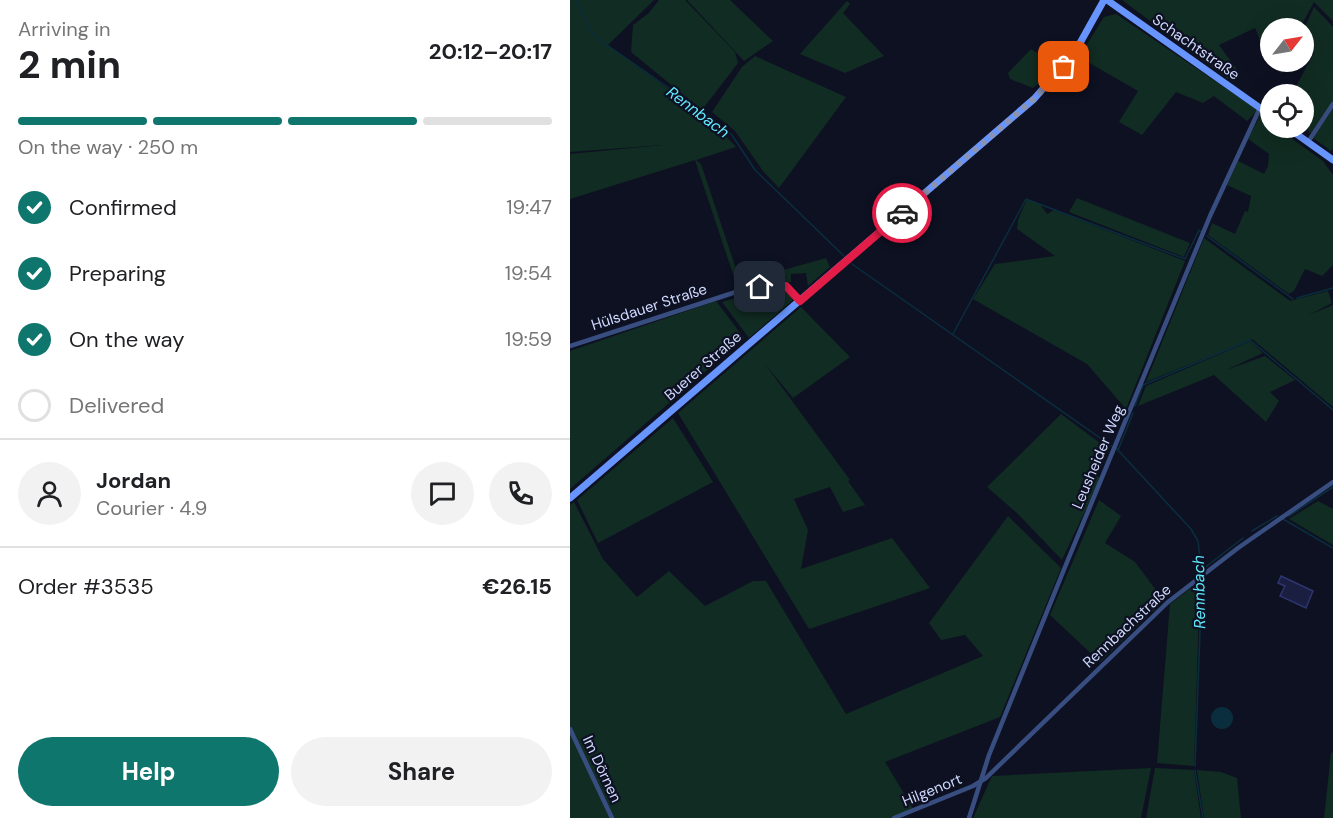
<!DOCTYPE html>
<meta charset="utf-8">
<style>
:root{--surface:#fff;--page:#f2f2f2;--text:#202124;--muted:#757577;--line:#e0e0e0;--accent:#0f766e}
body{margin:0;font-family:"DM Sans",sans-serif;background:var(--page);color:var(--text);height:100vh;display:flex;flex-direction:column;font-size:22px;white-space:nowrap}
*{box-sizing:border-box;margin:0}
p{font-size:20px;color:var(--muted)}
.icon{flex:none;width:33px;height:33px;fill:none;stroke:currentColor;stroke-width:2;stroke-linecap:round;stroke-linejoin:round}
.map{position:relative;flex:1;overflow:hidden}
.details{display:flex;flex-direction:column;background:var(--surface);width:570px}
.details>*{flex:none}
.needle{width:39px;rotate:59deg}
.tools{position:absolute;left:690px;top:18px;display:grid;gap:12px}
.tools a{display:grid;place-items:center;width:54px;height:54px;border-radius:50%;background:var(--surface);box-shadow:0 6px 24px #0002;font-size:30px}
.pin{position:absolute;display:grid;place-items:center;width:51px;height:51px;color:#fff;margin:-26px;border-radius:12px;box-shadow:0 3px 9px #0006}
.courier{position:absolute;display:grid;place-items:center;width:60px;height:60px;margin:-30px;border:4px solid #e11d48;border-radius:50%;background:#fff;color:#222;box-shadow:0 2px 8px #0007}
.headline em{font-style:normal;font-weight:700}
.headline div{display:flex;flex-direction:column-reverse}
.headline{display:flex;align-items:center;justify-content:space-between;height:102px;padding:0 18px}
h1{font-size:39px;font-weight:700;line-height:45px}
.bar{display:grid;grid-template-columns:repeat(4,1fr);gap:9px 6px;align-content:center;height:72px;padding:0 18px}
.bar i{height:8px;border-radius:4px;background:var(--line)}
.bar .selected{background:var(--accent)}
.bar p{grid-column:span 4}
.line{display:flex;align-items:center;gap:15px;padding:0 18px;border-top:2px solid var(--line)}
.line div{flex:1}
.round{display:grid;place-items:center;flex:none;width:63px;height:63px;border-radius:32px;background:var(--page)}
ol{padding:0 18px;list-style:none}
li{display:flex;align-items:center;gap:18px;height:66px}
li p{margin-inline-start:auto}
li .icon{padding:6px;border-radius:50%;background:var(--accent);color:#fff;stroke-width:4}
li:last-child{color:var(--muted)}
li i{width:33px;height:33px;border:3px solid var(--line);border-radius:50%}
.cta{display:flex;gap:12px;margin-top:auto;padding:12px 18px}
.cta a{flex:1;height:69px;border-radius:36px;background:var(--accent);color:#fff;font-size:24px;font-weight:700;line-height:69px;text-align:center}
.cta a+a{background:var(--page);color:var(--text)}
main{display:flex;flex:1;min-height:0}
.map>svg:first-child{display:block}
.green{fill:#112c22}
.water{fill:#0a2e3e}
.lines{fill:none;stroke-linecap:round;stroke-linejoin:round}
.stream{stroke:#0a2e3e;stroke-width:1.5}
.building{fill:#1a1f42;stroke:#2c356e;stroke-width:1.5}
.street{stroke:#394e80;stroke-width:4.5}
.secondary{stroke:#6895fd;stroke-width:7}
.done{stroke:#8b93b1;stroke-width:6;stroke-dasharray:0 10.8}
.route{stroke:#e11d48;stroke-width:8}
.labels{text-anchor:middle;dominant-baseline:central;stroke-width:4.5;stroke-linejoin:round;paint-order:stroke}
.street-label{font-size:15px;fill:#cfd9fe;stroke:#0e1122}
.water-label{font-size:16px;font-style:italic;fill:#5fe8fd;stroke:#0e1122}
</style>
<main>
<section class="details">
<div class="headline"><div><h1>2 min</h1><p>Arriving in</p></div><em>20:12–20:17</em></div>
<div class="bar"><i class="selected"></i><i class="selected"></i><i class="selected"></i><i></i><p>On the way · 250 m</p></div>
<ol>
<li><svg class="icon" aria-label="check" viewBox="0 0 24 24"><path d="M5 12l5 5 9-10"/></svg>Confirmed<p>19:47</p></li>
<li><svg class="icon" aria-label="check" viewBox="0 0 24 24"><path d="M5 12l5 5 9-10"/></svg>Preparing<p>19:54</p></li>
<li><svg class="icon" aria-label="check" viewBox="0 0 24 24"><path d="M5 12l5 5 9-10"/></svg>On the way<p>19:59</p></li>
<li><i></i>Delivered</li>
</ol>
<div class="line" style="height:108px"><a class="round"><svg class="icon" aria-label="person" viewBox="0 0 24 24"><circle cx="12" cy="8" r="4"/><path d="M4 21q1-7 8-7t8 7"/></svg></a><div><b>Jordan</b><p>Courier · 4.9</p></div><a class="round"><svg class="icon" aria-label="chat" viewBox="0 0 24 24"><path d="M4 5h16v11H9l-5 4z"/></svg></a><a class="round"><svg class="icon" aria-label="phone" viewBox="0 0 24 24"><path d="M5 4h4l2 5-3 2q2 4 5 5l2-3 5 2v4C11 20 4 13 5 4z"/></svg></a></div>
<div class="line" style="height:78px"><div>Order #3535</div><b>€26.15</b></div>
<div class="cta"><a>Help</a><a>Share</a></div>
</section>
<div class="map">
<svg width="763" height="818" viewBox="0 0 763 818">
<rect width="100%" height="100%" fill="#0e1122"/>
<g class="green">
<path d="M0 0H84L38 45 137 117 166 147 126 160 131 164 170 281 166 283 125 160 0 199V154L93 145 0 152Z"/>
<path d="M89 0H115L165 52 168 63 132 110 61 52 63 25 79 13Z"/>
<path d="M117 0H160L203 41 174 61Z"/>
<path d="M552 0H763V21L744 2 730 28H700V62H717L711 73C694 64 693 44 685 28L649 45 668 71 658 79Z"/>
<path d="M277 1 280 4 273 13 314 56 275 73 230 54Z"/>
<path d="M744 7 763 27V102L744 131 740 133 734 125V94H722L744 53 734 41V29Z"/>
<path d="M546 14 688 110 677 121 644 96 633 103 606 92 572 135 549 122 568 91 509 57 534 17Z"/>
<path d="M478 45 494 57 477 77 463 88 440 79 438 73 461 49 467 53Z"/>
<path d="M185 56 276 97 209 188 193 171 165 131 142 112 172 67Z"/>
<path d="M763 108V148L761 151 743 138Z"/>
<path d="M690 116 700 123V128H707L753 161 763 175V265L752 276 735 269 724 291 719 294 638 235 642 223 665 234 675 211 678 212 681 196 657 185 668 161 694 174 698 166 699 154 678 139Z"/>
<path d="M507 198 620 243 614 257 499 212Z"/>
<path d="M457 199 470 204 477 214 484 210 615 261 556 409 517 364 403 299 425 264 485 256 447 229 448 220Z"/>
<path d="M634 238 720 301 758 291 762 303 739 315 763 305V407L682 339 576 382Z"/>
<path d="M256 258 260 267 238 286 236 273 221 274V282L176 285 174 281Z"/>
<path d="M211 286 223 300 179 338 152 302Z"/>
<path d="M146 301 174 338 0 489V351Z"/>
<path d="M231 307 280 357 223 398 195 364 280 480 278 481 295 505 273 512 260 487 224 499 238 530 231 569 322 538 360 588 239 629 108 413Z"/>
<path d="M680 341 693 353 656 370 695 356 725 380 700 392 709 401 696 422 644 375 568 406 576 386Z"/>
<path d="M491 414 538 449 531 468 525 469 530 479 492 560 448 514 417 487Z"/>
<path d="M103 418 143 482 28 543 7 500Z"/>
<path d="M529 500 551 516 535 543 565 562 594 601 530 662 480 615Z"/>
<path d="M748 501 763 509V545L719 519Z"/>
<path d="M4 502 33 559 67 597 99 571 135 606 183 581H196L276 714 413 656 395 635 371 640 359 623 438 516 491 568 430 717 315 762 344 810 324 818H0V505Z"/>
<path d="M630 581 624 766 587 763 600 604Z"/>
<path d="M761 752 763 753V818H754Z"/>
<path d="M581 768 571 818H403L422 776Z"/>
<path d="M585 768 624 770 631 818H576Z"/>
<path d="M627 770 651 772 667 778 671 818H634Z"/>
</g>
<circle class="water" cx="652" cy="718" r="11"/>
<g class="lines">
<g class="stream">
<path d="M6 0 24 36 139 116 162 135 185 170 274 256"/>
<path d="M637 236 723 299"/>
<path d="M282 264 543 447"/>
<path d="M727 298 763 288"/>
<path d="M383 334 456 199 615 259 629 230 632 232"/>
<path d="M565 406 573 385 680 340 763 410"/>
<path d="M546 448 621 529 628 541 632 574"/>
<path d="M548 450 563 413"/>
<path d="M719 516 763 487"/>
<path d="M713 519 763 548"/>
<path d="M682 531 707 516"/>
<path d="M633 569 673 538"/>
<path d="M625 766 632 578"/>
<path d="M625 770 633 818"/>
</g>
</g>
<path class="building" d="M711 576 743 591 736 608 710 596 715 586 708 583Z"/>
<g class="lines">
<g class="street">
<path d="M738 142 763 104"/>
<path d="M0 346 172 290 213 285 230 301"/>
<path d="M0 729 42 818"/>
<path d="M324 818 403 786 416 778 598 602 668 548 763 482"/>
<path d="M399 818 419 755 495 567 640 216 690 108"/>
</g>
<g class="secondary">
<path d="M537 0 700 115"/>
<path d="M718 128 763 160"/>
<path d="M0 498 464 99 505 52 534 0"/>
</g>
</g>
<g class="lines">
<path class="done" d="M332 213 464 99 494 67"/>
<path class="route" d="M190 287 216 286 230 301 332 213"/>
</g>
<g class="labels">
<g class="street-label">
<text transform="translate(626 47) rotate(35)">Schachtstraße</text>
<text transform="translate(79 307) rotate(-18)">Hülsdauer Straße</text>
<text transform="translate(133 366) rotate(-41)">Buerer Straße</text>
<text transform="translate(528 457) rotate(-67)">Leusheider Weg</text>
<text transform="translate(557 626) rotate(-43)">Rennbachstraße</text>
<text transform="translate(32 769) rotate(65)">Im Dörnen</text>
<text transform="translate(362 790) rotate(-22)">Hilgenort</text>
</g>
<g class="water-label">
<text transform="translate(128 112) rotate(37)">Rennbach</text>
<text transform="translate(629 592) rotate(-91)">Rennbach</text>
</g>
</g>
</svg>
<div class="tools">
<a><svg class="needle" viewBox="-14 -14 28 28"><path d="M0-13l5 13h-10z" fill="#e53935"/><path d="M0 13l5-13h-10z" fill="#757577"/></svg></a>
<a><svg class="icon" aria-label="locate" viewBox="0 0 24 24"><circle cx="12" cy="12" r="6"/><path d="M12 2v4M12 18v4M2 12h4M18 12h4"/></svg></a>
</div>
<div class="pin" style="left:494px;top:67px;background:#ea580c"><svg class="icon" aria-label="bag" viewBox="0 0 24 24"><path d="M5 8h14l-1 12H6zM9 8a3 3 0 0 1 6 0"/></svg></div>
<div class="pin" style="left:190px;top:287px;background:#1f2937"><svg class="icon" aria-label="home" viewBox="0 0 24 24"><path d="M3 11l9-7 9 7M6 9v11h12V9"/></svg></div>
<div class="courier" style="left:332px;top:213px"><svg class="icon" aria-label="car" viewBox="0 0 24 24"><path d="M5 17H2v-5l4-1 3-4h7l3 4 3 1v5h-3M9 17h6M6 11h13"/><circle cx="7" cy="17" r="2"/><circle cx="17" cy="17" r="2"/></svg></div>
</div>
</main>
